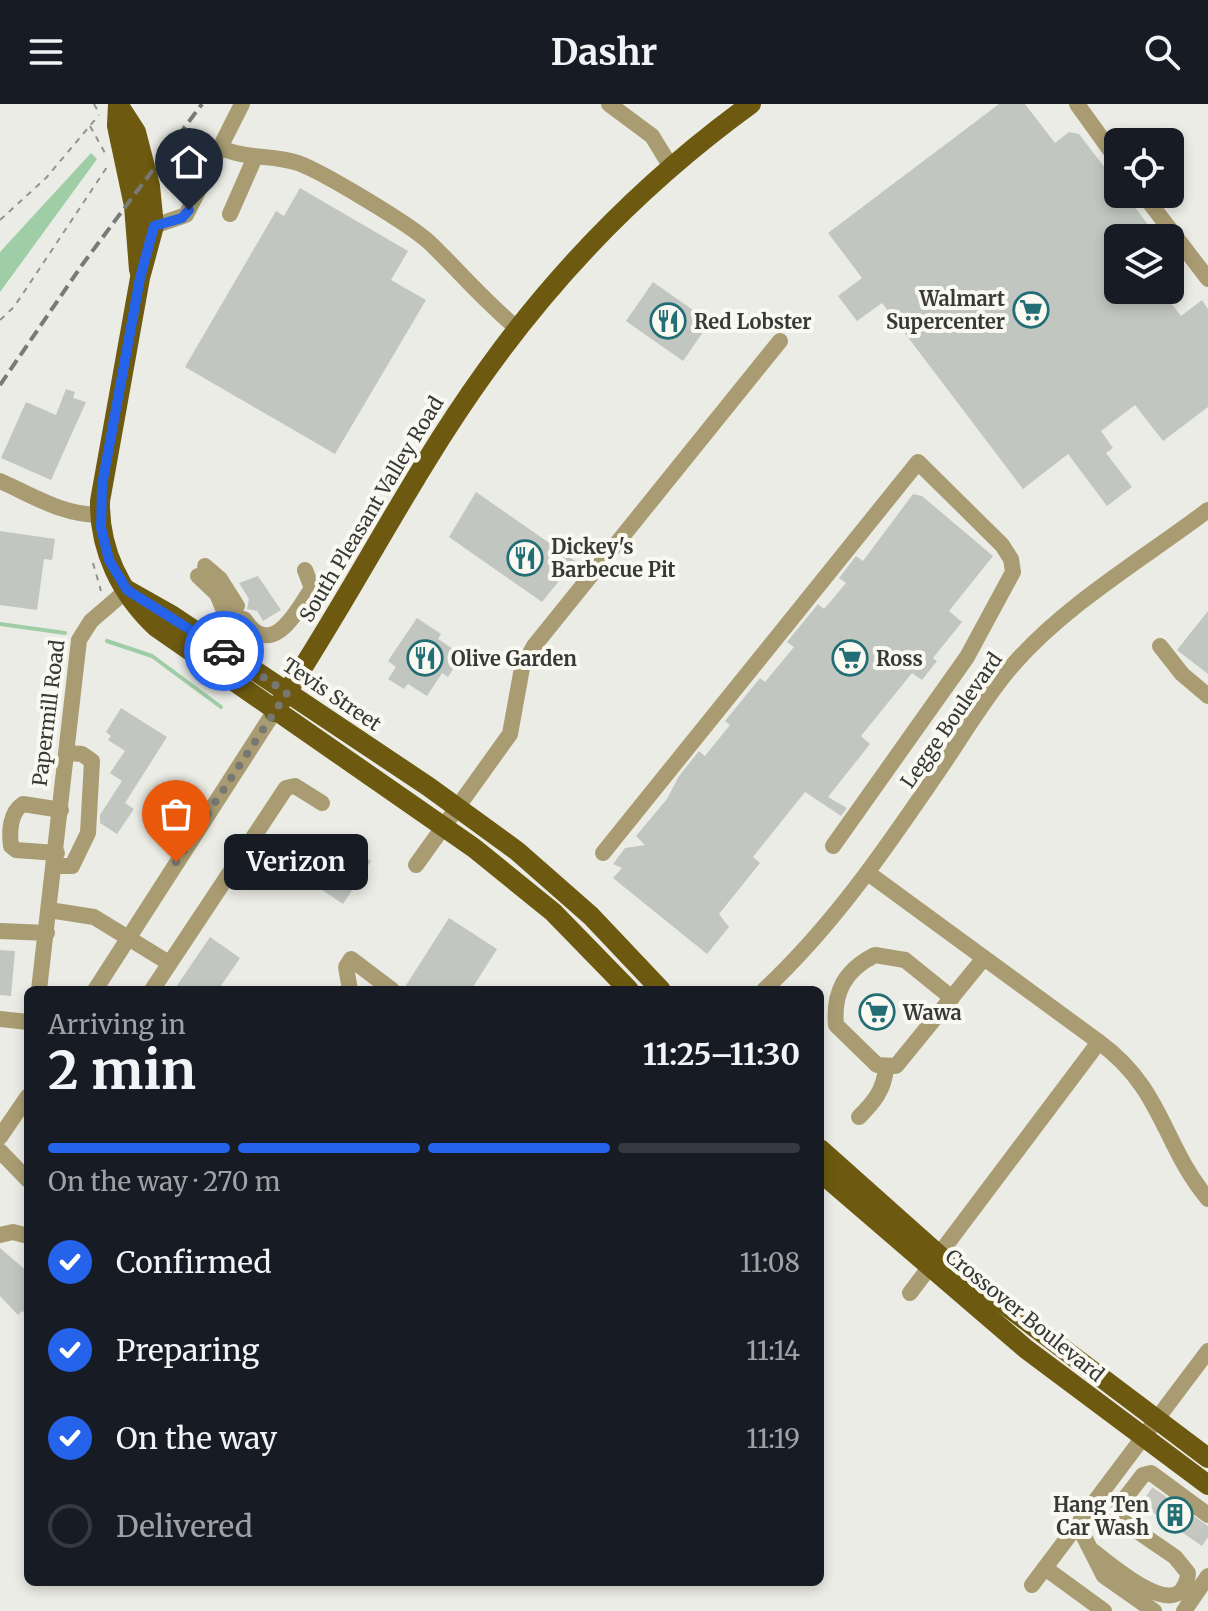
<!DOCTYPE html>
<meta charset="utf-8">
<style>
:root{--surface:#171b24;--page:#20242c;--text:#f1f3f6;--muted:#9ea1a6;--line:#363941;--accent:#2563eb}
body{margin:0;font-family:Merriweather,serif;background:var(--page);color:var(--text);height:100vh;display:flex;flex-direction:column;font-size:30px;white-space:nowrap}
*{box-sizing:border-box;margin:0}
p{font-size:26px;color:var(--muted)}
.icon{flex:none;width:44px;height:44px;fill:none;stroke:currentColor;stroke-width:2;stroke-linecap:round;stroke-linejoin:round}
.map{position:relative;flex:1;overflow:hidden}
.details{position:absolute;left:24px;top:882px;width:800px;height:600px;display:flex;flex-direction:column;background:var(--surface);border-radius:12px;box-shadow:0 4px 12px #0003}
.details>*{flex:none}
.buttons{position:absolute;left:1104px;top:24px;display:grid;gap:16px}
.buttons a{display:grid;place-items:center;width:80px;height:80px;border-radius:12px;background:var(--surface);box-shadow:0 4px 12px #0003;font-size:40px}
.pin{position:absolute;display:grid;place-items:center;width:68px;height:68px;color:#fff;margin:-82px -34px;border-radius:50% 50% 50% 0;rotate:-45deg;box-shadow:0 0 8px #0007}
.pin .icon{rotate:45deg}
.courier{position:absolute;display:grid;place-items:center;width:80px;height:80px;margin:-40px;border:6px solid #2563eb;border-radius:50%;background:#fff;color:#222;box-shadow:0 2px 10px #0007}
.bubble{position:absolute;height:56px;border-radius:12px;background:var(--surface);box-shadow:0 4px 12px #0003;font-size:26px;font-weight:700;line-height:56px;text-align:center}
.overview em{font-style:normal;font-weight:700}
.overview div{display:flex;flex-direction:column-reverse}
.overview{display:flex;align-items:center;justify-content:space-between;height:136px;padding:0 24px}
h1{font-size:52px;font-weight:700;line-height:60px}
.bar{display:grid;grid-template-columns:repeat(4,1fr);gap:12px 8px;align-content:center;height:96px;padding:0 24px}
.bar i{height:10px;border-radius:6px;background:var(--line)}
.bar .on{background:var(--accent)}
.bar p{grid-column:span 4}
ol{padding:0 24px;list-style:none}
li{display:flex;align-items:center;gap:24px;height:88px}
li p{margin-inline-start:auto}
li .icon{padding:8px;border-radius:50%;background:var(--accent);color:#fff;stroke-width:4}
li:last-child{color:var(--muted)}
li i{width:44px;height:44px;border:4px solid var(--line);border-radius:50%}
header{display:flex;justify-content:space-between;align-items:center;height:104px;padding:0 24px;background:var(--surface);font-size:36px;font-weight:700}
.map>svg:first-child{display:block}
.water{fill:#9fcda6}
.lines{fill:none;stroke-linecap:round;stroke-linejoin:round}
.stream{stroke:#9fcda6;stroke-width:4}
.building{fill:#c2c6c0}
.minor-tunnel{stroke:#c7c8c2;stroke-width:16;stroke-dasharray:16 8;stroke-linecap:butt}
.path{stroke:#92938e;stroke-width:2;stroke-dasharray:6 6;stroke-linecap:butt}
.minor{stroke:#a99c72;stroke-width:16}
.major{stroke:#6d5a10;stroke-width:20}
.rail{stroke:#797a76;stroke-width:4;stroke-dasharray:12 6;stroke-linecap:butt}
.done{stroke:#777773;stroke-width:8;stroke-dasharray:0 14.4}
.route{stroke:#2563eb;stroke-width:10}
.labels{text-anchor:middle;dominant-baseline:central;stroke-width:8;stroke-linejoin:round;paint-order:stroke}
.poi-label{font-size:20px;font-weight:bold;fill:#383836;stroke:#f9f9f2;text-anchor:start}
.street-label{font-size:20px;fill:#383836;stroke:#f9f9f2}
</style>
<header><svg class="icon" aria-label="menu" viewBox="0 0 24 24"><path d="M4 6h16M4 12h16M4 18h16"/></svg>Dashr<svg class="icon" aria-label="search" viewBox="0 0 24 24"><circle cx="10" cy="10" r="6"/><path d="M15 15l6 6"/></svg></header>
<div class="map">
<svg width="1208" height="1507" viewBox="0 0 1208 1507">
<rect width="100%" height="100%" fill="#ebece5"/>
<path class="water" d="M91 49 97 55 0 188V148Z"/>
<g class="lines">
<g class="stream">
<path d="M0 520 65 529"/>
<path d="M107 537 152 552 221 603"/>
</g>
</g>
<g class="building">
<path d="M999 0H1025L1055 39 1069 28 1079 30 1118 81V90H1125L1158 134H1118V186H1161L1181 212 1202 196 1208 205V303L1163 337 1135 301 1101 327 1113 344 1106 349 1132 383 1107 402 1068 350 1023 385 882 199 857 217 838 192 862 174 828 129Z"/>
<path d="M300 84 408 147 391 176 426 196 335 350 185 263 276 107 284 112Z"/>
<path d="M653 178 710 218 683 257 626 217Z"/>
<path d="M66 285 75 288 73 294 86 298 51 376 1 354 26 298 56 311Z"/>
<path d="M476 388 575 457 542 498 449 433Z"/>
<path d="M913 390 922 392 993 452 949 507 962 518 933 554 937 557 922 576 912 569 861 632 870 640 828 693 847 704 841 712 805 688 753 753 760 759 719 810 729 823 707 850 613 774 622 764 613 760 625 744 645 741 636 732 667 695 679 672 699 647 705 652 717 637 730 621 725 617 760 574 765 578 794 543 787 538 818 500 824 505 846 479 839 474 856 452 863 457Z"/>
<path d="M0 427 55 435 52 456 44 455 37 506 0 501Z"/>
<path d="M258 472 281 506 263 517 257 507 247 505 249 495 239 479Z"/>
<path d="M1208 507V570L1177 546Z"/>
<path d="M417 514 441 530 438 535 462 551 448 573 442 569 427 592 408 580 404 585 388 575 396 563 388 557Z"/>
<path d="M121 604 167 633 125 699 134 705 117 730 100 719V711L122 677 110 669 125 647 108 636 111 632 106 628Z"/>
<path d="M337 732 371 757 343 800 309 777Z"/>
<path d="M449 814 497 845 471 886H403Z"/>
<path d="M210 833 240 854 218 886H174Z"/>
<path d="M0 846 15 847 11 892 0 891Z"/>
<path d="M0 1144 28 1168V1212L22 1207 18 1211 0 1192Z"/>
<path d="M1152 1384 1208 1422V1433L1202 1442 1141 1400Z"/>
</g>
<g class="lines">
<path class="minor-tunnel" d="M1148 1390 1208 1432"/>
<g class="path">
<path d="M94 0 99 9"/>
<path d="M90 22 105 49"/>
<path d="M0 116 46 74 99 11"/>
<path d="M0 216 14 203 107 63"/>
<path d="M93 459 101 487"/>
</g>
<g class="minor">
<path d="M609 0 652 32 671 63"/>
<path d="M1077 0 1118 57"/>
<path d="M220 43C245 56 273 50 298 59 323 68 411 121 430 139 460 168 485 198 518 225"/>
<path d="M1143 90 1208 175"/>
<path d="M230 110 255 53"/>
<path d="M154 122 186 111 242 0"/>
<path d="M0 377C34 392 62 411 100 411"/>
<path d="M205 462 220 475 237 502"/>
<path d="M198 472 217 490 231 524 257 532"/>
<path d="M244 515C272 557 297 507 312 484L305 466"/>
<path d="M1160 542 1182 570 1208 592"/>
<path d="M57 749 16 746 11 742C9 728 10 708 23 700L61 706"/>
<path d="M603 749 918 358 1002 441 1011 455 1013 468 967 553 833 742"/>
<path d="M416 761 510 630 522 564 534 542 780 237"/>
<path d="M55 762H72L88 729 92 657 82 650 68 649"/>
<path d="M868 769 1099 938 910 1189"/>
<path d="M49 806 94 813 169 859"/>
<path d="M0 827 47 829"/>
<path d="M39 886 79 536 91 517 127 486"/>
<path d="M95 886 274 608"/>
<path d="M152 886 286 684 295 682 322 699"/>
<path d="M350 886 346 863 351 855 392 886"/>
<path d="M764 886C835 820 888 741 942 662 965 628 986 592 1012 562 1066 500 1143 455 1208 406"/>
<path d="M952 894 905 856 875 851C845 866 833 888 836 921L877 961 896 962 984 854"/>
<path d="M0 915 28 918"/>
<path d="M1099 938C1164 986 1162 1040 1208 1095"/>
<path d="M859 1013C874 998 884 986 886 964"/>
<path d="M0 1033 28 992"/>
<path d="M0 1047 28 1076"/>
<path d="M0 1131 13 1128 28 1132"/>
<path d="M1078 1421 1104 1472 1154 1507"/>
<path d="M1093 1447C1111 1461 1163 1507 1182 1486 1186 1480 1188 1476 1188 1469L1175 1453 1118 1414 1119 1402 1143 1371 1151 1369 1208 1411"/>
<path d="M1045 1464 1104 1507"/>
<path d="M1032 1481 1208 1247"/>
<path d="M1184 1507 1208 1472"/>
</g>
<g class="major">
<path d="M118 0 136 28 150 82 154 122 140 174 100 397C99 446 121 490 156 523L474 744 553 808 629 886"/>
<path d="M118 0 117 22 134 102 139 166"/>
<path d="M127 486 173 512 429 683 517 747 591 812 661 886"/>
<path d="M274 608C349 497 408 375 486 267 559 165 649 74 751 0"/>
<path d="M820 1045 940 1152 1208 1354"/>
<path d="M820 1068 1026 1245 1208 1381"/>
</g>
<path class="rail" d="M0 281 82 161 202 0"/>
</g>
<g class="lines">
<path class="done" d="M176 758 287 589 224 547"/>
<path class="route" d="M189 106 182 114 154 122 140 174 102 381 101 424 109 456 127 486 224 547"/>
</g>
<defs>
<symbol id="supermarket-ring" viewBox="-11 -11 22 22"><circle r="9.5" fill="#f9f9f2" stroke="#236d75" stroke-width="1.5"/><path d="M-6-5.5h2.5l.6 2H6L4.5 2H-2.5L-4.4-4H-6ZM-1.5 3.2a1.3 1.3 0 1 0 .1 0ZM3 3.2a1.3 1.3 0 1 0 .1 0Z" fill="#236d75"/></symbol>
<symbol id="restaurant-ring" viewBox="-11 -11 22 22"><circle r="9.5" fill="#f9f9f2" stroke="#236d75" stroke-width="1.5"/><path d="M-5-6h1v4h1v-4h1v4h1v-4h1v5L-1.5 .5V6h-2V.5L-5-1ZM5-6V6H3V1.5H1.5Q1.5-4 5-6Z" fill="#236d75"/></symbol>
<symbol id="building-ring" viewBox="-11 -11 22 22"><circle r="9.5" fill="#f9f9f2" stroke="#236d75" stroke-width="1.5"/><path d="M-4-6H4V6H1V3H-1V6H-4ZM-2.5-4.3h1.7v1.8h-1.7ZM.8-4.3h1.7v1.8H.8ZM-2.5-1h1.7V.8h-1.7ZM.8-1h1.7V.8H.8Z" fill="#236d75"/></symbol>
</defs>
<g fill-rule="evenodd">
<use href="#supermarket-ring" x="1011" y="186" width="40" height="40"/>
<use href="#restaurant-ring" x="648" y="197" width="40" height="40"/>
<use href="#restaurant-ring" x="505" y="434" width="40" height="40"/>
<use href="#restaurant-ring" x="405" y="534" width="40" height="40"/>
<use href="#supermarket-ring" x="830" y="534" width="40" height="40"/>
<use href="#supermarket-ring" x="857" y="888" width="40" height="40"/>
<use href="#building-ring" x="1155" y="1391" width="40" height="40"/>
</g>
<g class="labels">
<g class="poi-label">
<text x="1005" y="194" text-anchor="end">Walmart<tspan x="1005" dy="23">Supercenter</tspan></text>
<text x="694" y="217">Red Lobster</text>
<text x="551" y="442">Dickey's<tspan x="551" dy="23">Barbecue Pit</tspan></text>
<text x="451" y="554">Olive Garden</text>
<text x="876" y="554">Ross</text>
<text x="903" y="908">Wawa</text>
<text x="1149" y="1400" text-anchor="end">Hang Ten<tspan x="1149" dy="23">Car Wash</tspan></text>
</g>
<g class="street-label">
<text transform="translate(371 405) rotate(-59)">South Pleasant Valley Road</text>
<text transform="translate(332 590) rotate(34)">Tevis Street</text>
<text transform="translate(48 609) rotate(-83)">Papermill Road</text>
<text transform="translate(951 616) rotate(-55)">Legge Boulevard</text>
<text transform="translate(1025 1211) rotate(39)">Crossover Boulevard</text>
</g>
</g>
</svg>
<div class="buttons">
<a><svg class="icon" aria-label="locate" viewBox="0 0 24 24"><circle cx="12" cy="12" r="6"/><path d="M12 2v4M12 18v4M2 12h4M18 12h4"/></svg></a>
<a><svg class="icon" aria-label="layers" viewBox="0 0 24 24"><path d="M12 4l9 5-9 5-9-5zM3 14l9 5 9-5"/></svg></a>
</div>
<div class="pin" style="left:176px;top:758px;background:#ea580c"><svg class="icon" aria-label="bag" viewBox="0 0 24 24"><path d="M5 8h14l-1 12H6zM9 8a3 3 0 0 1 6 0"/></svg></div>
<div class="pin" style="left:189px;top:106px;background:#1f2937"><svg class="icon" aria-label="home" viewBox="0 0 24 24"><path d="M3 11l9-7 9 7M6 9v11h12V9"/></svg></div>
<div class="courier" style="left:224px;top:547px"><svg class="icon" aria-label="car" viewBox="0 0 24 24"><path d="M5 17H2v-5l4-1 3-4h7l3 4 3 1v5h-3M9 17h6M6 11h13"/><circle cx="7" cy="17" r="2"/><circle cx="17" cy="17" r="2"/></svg></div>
<div class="bubble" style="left:224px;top:730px;width:144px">Verizon</div>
<section class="details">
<div class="overview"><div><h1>2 min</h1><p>Arriving in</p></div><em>11:25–11:30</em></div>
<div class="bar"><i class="on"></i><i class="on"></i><i class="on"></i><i></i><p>On the way · 270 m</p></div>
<ol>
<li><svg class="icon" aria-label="check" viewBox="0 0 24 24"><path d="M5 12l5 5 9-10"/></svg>Confirmed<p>11:08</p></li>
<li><svg class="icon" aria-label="check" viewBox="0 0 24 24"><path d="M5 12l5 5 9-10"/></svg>Preparing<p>11:14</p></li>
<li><svg class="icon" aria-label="check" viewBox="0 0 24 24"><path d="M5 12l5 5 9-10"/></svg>On the way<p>11:19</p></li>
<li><i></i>Delivered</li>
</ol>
</section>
</div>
